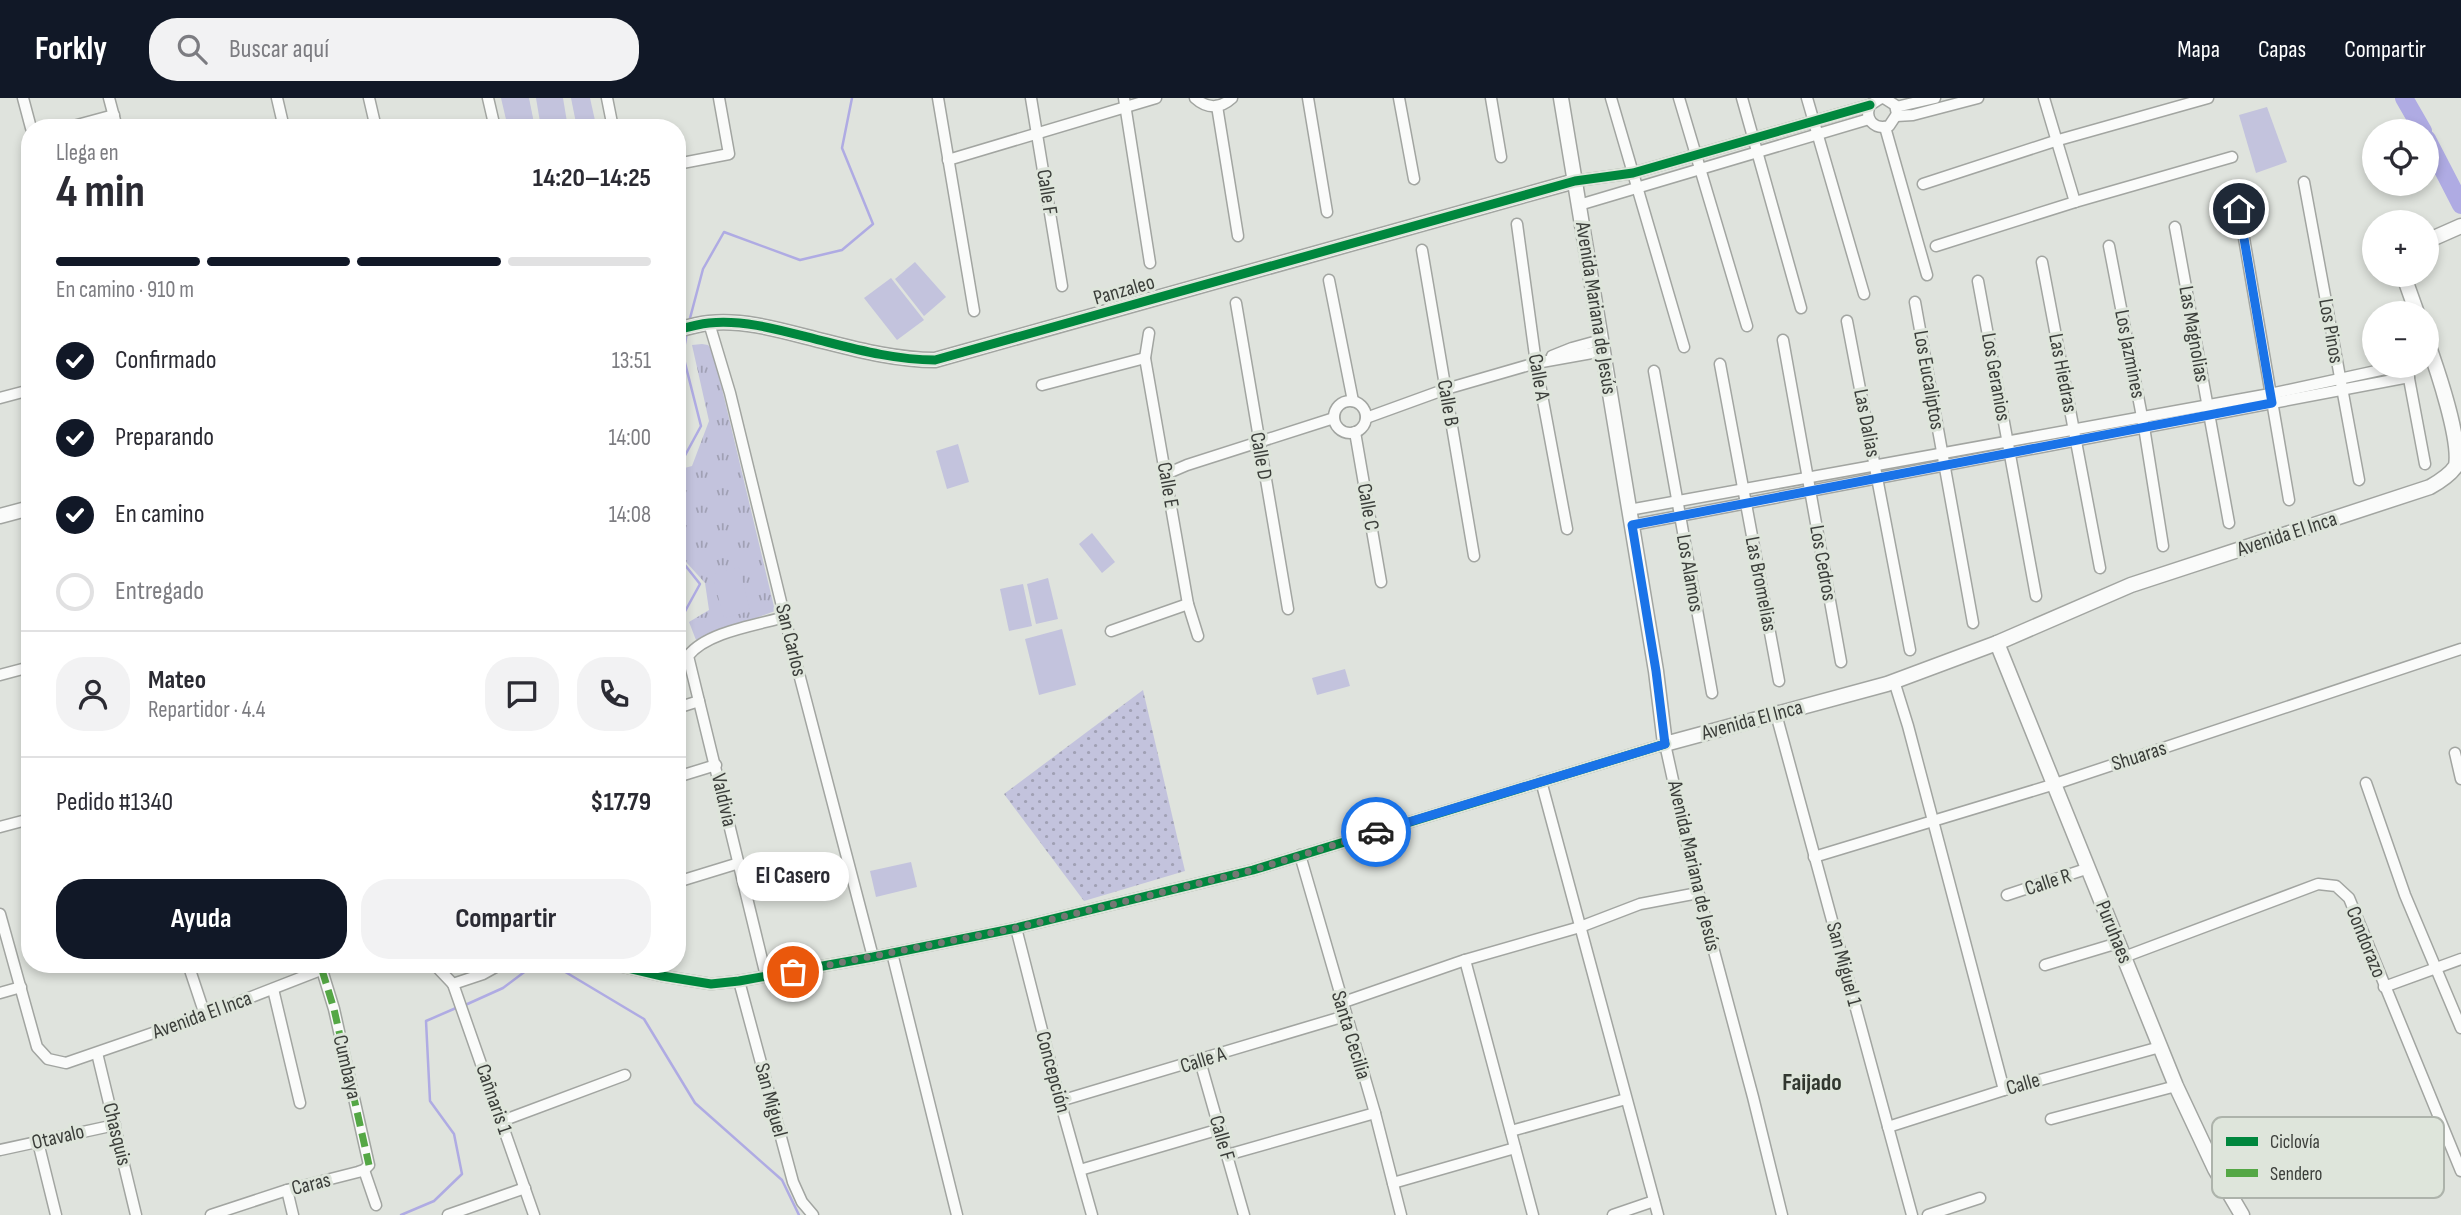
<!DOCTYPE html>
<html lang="es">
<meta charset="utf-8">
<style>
:root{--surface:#fff;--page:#f2f2f3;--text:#2b2b33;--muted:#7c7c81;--line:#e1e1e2;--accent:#111827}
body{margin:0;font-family:"Sofia Sans Condensed",sans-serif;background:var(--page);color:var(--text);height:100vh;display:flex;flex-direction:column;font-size:26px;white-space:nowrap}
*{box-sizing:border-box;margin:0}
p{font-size:23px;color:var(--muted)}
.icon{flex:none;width:38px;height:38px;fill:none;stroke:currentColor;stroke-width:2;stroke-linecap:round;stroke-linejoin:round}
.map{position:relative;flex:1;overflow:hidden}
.details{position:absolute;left:21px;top:21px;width:665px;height:854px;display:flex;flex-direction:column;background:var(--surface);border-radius:28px;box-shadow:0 4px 10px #0003}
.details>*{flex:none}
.tools{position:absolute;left:2362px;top:21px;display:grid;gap:14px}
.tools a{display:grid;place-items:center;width:77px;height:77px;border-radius:50%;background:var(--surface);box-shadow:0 4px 10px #0003;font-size:35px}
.pin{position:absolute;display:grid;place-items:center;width:60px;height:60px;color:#fff;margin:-30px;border:4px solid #fff;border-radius:50%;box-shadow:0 2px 7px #0007}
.courier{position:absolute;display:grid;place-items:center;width:70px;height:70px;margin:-35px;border:5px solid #1a73e8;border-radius:50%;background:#fff;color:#222;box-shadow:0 2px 9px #0007}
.bubble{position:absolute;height:49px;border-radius:24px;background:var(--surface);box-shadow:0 4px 10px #0003;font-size:23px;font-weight:700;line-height:49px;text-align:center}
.overview em{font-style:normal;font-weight:700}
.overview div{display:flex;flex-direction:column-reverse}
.overview{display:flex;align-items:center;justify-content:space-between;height:119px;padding:0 35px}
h1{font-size:46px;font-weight:700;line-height:52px}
.bar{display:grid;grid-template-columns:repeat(4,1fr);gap:10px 7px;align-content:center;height:84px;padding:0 35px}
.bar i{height:9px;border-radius:5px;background:var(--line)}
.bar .current{background:var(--accent)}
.bar p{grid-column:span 4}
.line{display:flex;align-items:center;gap:18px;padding:0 35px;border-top:2px solid var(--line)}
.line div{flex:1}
.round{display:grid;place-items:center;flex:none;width:74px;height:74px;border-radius:28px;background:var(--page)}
ol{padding:0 35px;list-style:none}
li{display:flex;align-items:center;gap:21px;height:77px}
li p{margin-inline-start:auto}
li .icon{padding:7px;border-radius:50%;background:var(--accent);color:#fff;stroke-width:4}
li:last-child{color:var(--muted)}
li i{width:38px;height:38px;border:4px solid var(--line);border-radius:50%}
.action{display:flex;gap:14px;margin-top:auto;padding:14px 35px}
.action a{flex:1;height:80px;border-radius:28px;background:var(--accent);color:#fff;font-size:28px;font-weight:700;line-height:80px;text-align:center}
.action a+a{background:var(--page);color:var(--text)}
header{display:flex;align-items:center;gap:42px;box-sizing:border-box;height:98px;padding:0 35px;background:var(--accent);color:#fff}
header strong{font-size:33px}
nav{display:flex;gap:38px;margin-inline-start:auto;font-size:24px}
.search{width:490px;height:63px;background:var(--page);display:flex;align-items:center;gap:18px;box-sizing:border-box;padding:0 24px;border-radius:28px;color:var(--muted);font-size:26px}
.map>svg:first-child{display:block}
.grass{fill:url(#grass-dots)}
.park{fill:url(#park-tufts)}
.pitch{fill:#c3c3dd}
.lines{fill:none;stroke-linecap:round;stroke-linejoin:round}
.stream{stroke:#afabe3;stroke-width:2.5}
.river{stroke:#afabe3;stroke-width:18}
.minor-casing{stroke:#a2a5a1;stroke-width:13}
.tertiary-casing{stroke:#a2a5a1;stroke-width:17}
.minor{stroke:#fafbfa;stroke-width:10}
.tertiary{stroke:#fafbfa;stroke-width:14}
.quiet{stroke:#54a745;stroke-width:7;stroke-dasharray:14 7;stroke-linecap:butt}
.cycleway-casing{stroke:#dee5db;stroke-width:13}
.cycleway{stroke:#00873e;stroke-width:9}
.done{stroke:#747873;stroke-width:7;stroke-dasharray:0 12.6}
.route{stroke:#1a73e8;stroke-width:9}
.labels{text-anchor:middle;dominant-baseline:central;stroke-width:6;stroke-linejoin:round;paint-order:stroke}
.street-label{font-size:21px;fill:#3b3e3a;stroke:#dee5db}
.quarter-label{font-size:24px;font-weight:bold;fill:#31372f;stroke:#dee5db}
.key{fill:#dee5db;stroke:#adb3ab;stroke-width:2}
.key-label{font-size:19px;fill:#3b3e3a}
</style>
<header>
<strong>Forkly</strong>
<div class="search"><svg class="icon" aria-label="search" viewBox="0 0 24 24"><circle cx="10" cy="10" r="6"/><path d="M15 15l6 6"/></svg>Buscar aquí</div>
<nav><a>Mapa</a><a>Capas</a><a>Compartir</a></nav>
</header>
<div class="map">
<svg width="2461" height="1117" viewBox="0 0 2461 1117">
<defs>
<pattern id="grass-dots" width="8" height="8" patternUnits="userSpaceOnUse" patternTransform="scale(1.75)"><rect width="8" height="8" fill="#c3c3dd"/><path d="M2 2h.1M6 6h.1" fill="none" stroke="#a0a0b4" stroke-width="1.8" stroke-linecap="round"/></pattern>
<pattern id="park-tufts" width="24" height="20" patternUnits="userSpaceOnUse" patternTransform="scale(1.75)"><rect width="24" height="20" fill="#c3c3dd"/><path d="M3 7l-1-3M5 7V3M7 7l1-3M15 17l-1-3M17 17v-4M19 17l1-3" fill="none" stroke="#a0a0b4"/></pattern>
</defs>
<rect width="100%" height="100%" fill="#dfe3dd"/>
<path class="grass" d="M1143 592 1185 773 1084 803 1004 696Z"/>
<path class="park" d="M702 246 708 247 713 253 775 513 696 542 689 524 709 512 705 485 677 454V372L692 368 709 323 692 247Z"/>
<g class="pitch">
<path d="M501 0H529L535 30H508Z"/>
<path d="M536 0H563L568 30H541Z"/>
<path d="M571 0H590L596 27 577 30Z"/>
<path d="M2267 9 2287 64 2256 75 2239 17Z"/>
<path d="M915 164 946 199 924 218 895 181Z"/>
<path d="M891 180 924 222 897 242 864 200Z"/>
<path d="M958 346 969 384 947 391 936 353Z"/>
<path d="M1092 435 1115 464 1102 475 1079 446Z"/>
<path d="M739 469 750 513 724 520 712 476Z"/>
<path d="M1048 480 1058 521 1036 526 1027 486Z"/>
<path d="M1023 486 1032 528 1009 533 1000 491Z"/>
<path d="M1062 531 1076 587 1039 597 1025 541Z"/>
<path d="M1345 571 1350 588 1317 597 1312 580Z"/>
<path d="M911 764 917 789 876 799 870 773Z"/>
</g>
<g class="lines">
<g class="stream">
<path d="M689 224 703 171 724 134 800 162 842 152 873 126 842 50 852 0"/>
<path d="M677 363H682L701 328 683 257 687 234"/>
<path d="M677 457 700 486 677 528"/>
<path d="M557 866V869L644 921 695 1005 782 1082 799 1117"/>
<path d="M463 908 503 890 535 866"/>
<path d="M401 1117 434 1103 462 1076 454 1036 430 1003 426 923 456 910"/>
</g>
<g class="river">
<path d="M2404 0 2423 33"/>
<path d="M2427 41 2461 107"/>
</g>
<defs>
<g id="minor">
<path d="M23 0 31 30"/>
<path d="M109 0 117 30"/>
<path d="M277 0 284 30"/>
<path d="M369 0 376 30"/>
<path d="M488 0 495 30"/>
<path d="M607 0 613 30"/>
<path d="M938 0 974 213"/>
<path d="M1031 0 1062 188"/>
<path d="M1124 0 1150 165"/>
<path d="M1195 0C1207 11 1220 11 1232 0"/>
<path d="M1308 0 1327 114"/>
<path d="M1399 0 1414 81"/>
<path d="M1491 0 1501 59"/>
<path d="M1611 0 1684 249"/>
<path d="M1679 0 1747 228"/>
<path d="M1742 0 1801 210"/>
<path d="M1807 0 1864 196"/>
<path d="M1881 0 1870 7C1864 21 1874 32 1889 28L1897 16 1895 7 1884 0"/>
<path d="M2044 0 2075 104"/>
<path d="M1217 8 1238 138"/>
<path d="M1896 9 1935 0"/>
<path d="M1896 18 1913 17 1978 0"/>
<path d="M1885 29 1927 177"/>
<path d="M66 30 114 17"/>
<path d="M948 62 1156 0"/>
<path d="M677 66 729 56 719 0"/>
<path d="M1575 83 1633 75 1870 7"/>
<path d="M2304 84 2359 382"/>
<path d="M1923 86 2055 43 2208 0"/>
<path d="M1579 107 1869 21"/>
<path d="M2239 111 2289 402"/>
<path d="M1517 126 1536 265 1567 431"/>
<path d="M2175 129 2229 425"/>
<path d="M1936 148 2075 104 2232 59"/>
<path d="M2109 148 2144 329 2163 448"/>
<path d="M1422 152 1474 458"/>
<path d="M2042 164 2100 470"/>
<path d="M1329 182 1353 303"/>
<path d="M1978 183 2036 498"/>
<path d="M1915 204 1973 525"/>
<path d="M1236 205 1288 511"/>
<path d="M1847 223 1910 552"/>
<path d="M709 225 730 295 792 549 873 859"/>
<path d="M1149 235 1145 260 1188 506 1198 538"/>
<path d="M1783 242 1841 564"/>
<path d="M1552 258 1572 250 1601 242"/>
<path d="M1720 266 1779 583"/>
<path d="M1654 273 1712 595"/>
<path d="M1042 287 1145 260"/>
<path d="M0 300 30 292"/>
<circle cx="1350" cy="319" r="16"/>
<path d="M1366 320 1446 291 1536 265 1603 253"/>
<path d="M1355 334 1381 484"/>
<path d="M1166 376 1187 367 1334 320"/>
<path d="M1629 412 2270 296 2399 268 2407 270 2425 366"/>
<path d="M1632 427 2409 279"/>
<path d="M1111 533 1188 506"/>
<path d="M0 577 30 569"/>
<path d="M1894 583 1908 628 2004 992"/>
<path d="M677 610 699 603"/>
<path d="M1776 616 1912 1117"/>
<path d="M2455 655 2461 681"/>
<path d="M677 679 716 667"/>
<path d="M1541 683 1658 1117"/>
<path d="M2366 685 2405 797 2461 930"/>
<path d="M0 729 30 721"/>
<path d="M1300 757 1375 1015 1401 1117"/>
<path d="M1814 759 2055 686 2461 551"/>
<path d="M677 784 739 765"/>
<path d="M2007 797 2089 770"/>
<path d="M0 816 37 949 48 961 66 965 205 917 336 866"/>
<path d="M1016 830 1060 1003 1092 1117"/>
<path d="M892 855 957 1117"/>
<path d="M2124 859 2318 786 2336 788 2349 800 2461 1073"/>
<path d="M188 866 205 917"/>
<path d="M434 866 453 886 483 876 501 866"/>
<path d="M611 866 662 878 711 886 739 883 873 859 1016 830 1253 772 1665 646 1695 782 1753 999 1782 1117"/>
<path d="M2045 867 2118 845"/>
<path d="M766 878 688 558C706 534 757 527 785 519"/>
<path d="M739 883 793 1084 802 1104 813 1117"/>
<path d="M453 886 534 1117"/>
<path d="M2384 889 2461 861"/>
<path d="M273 891 300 1005"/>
<path d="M0 895 21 889"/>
<path d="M1341 905 1465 862"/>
<path d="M97 955 136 1117"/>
<path d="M1200 963 1244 1117"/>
<path d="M1060 1003 1345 918"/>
<path d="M2051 1021 2176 988"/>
<path d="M502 1023 625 977"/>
<path d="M1888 1029 2004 992 2160 949"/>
<path d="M1511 1033 1626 1001"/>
<path d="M38 1044 56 1117"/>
<path d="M0 1052 115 1027"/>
<path d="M1227 1057 1375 1015"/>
<path d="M364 1072 376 1107"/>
<path d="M1080 1072 1220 1031"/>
<path d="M1393 1085 1515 1050"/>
<path d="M287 1092 293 1117"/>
<path d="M211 1117 287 1092 358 1074 364 1072 369 1067 334 911 322 872"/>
<path d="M448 1117 525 1090"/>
<path d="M1533 1117 1465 862 1580 829 1640 806 1698 795"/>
<path d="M1613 1117 1654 1103"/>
<path d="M1928 1117 1980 1100"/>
</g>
<g id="tertiary">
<path d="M1561 0 1656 573 1665 646 1887 586 1997 545 2131 487 2430 389C2439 384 2450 377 2456 368 2461 342 2437 271 2427 243"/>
<path d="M2427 143 2461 128"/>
<path d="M2406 177 2407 187 2417 215"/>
<path d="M677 232C688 229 699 226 709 225 749 221 789 235 827 244 862 253 899 262 935 262L1575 83"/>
<path d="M0 418 30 410"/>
<path d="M1997 545 2176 988 2215 1071 2242 1117"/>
</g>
</defs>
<use href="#minor" class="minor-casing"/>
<use href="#tertiary" class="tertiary-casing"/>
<use href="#minor" class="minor"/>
<use href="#tertiary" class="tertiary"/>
<path class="quiet" d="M322 872 334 911 369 1067"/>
<defs>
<g id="cycleway">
<path d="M677 232C688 229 699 226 709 225 749 221 789 235 827 244 862 253 899 262 935 262L1575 83 1633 75 1870 7"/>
<path d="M611 866 662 878 711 886 739 883 873 859 1016 830 1253 772 1665 646"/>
</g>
</defs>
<use href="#cycleway" class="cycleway-casing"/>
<use href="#cycleway" class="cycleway"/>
</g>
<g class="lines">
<path class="done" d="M793 874 1016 830 1253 772 1376 734"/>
<path class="route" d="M1376 734 1665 646 1656 573 1632 427 2272 305 2239 111"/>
</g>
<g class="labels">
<g class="street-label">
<text transform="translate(1047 94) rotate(81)">Calle F</text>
<text transform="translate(1124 192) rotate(-16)">Panzaleo</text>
<text transform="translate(1596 210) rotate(81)">Avenida Mariana de Jesús</text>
<text transform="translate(2331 233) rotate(80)">Los Pinos</text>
<text transform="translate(2194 236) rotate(80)">Las Magnolias</text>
<text transform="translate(2130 256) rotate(79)">Los Jazmines</text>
<text transform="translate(2063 275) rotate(79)">Las Hiedras</text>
<text transform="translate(1539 279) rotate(80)">Calle A</text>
<text transform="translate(1996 279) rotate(80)">Los Geranios</text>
<text transform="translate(1929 282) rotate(80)">Los Eucaliptos</text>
<text transform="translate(1448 305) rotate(80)">Calle B</text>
<text transform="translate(1867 325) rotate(79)">Las Dalias</text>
<text transform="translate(1261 358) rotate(80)">Calle D</text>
<text transform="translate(1168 387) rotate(80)">Calle E</text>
<text transform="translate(1368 409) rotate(80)">Calle C</text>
<text transform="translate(2287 436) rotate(-18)">Avenida El Inca</text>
<text transform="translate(1823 465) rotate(80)">Los Cedros</text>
<text transform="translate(1690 475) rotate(80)">Los Alamos</text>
<text transform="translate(1761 486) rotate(79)">Las Bromelias</text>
<text transform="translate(791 542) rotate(76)">San Carlos</text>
<text transform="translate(1752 622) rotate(-15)">Avenida El Inca</text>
<text transform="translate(2139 658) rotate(-18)">Shuaras</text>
<text transform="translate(724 702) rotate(77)">Valdivia</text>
<text transform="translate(1694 768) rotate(77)">Avenida Mariana de Jesús</text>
<text transform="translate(2048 784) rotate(-18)">Calle R</text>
<text transform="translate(2114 834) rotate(68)">Puruhaes</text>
<text transform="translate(2366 844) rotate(68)">Condorazo</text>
<text transform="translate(1844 866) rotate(75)">San Miguel 1</text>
<text transform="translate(202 917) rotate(-20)">Avenida El Inca</text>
<text transform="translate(1351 937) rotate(73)">Santa Cecilia</text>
<text transform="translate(1203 962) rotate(-17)">Calle A</text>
<text transform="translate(347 969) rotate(77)">Cumbaya</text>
<text transform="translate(1053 974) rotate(75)">Concepción</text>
<text transform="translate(2023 986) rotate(-16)">Calle</text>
<text transform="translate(494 1001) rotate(71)">Cañnaris 1</text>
<text transform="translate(771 1002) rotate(75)">San Miguel</text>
<text transform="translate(117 1036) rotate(76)">Chasquis</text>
<text transform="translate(58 1039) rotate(-13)">Otavalo</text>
<text transform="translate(1222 1040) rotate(74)">Calle F</text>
<text transform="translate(311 1086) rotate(-14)">Caras</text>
</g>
<g class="quarter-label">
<text x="1812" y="984">Faijado</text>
</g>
</g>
<rect x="2212" y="1019" width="232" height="81" rx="10" class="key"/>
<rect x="2226" y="1039" width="32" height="9" fill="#00873e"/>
<rect x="2226" y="1071" width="32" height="8" fill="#54a745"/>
<g class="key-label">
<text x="2270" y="1050">Ciclovía</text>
<text x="2270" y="1082">Sendero</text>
</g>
</svg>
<div class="tools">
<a><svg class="icon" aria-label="locate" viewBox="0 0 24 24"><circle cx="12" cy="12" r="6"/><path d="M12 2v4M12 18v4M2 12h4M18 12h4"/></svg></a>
<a>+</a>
<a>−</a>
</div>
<div class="pin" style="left:793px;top:874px;background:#ea580c"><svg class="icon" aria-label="bag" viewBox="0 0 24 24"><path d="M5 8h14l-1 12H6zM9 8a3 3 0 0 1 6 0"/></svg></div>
<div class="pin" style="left:2239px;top:111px;background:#1f2937"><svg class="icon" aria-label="home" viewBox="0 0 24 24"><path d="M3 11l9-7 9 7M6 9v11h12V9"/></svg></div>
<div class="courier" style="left:1376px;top:734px"><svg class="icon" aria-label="car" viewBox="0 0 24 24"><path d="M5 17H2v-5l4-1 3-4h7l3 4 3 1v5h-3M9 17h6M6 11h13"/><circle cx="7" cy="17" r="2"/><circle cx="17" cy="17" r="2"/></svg></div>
<div class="bubble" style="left:737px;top:754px;width:112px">El Casero</div>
<section class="details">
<div class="overview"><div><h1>4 min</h1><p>Llega en</p></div><em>14:20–14:25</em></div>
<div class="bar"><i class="current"></i><i class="current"></i><i class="current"></i><i></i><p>En camino · 910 m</p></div>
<ol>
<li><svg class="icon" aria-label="check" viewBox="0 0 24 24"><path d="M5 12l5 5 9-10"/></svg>Confirmado<p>13:51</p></li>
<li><svg class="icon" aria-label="check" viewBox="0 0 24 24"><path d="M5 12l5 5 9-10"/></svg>Preparando<p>14:00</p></li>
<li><svg class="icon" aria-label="check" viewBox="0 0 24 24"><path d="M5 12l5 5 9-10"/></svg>En camino<p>14:08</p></li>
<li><i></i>Entregado</li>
</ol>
<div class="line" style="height:126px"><a class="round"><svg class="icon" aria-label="person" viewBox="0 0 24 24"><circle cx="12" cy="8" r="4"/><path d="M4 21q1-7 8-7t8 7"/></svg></a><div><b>Mateo</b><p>Repartidor · 4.4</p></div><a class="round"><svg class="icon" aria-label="chat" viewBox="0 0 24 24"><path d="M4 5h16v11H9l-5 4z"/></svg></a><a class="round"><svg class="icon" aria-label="phone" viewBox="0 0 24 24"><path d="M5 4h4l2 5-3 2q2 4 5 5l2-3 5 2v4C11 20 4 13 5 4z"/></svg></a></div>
<div class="line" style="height:91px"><div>Pedido #1340</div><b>$17.79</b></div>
<div class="action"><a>Ayuda</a><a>Compartir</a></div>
</section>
</div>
